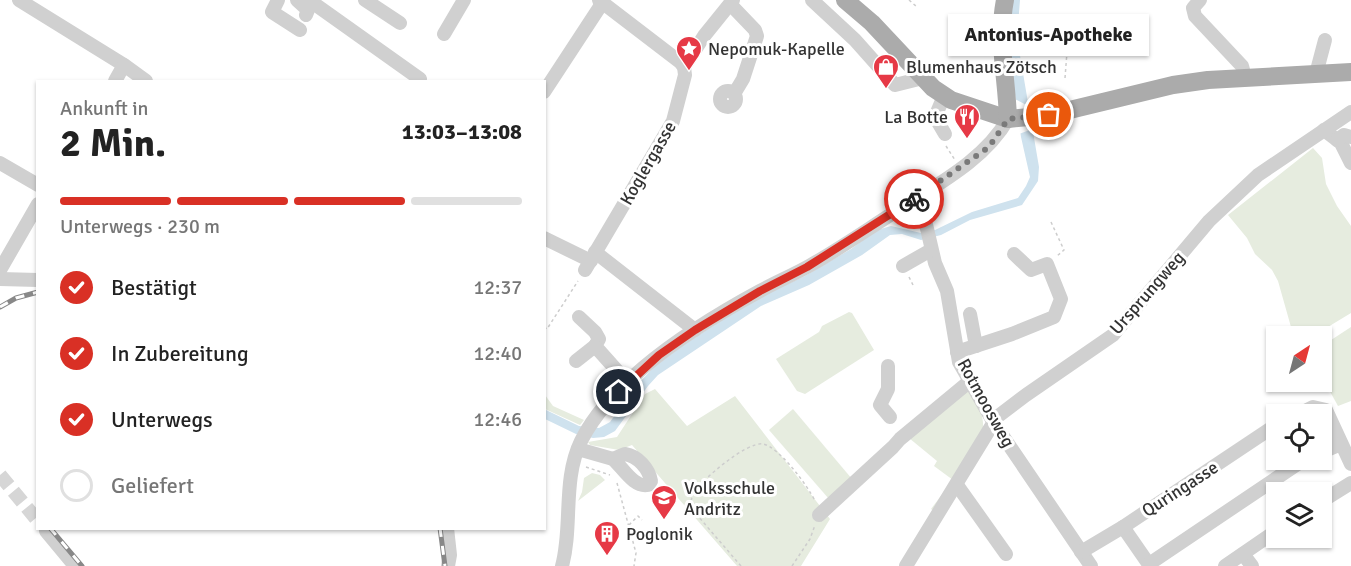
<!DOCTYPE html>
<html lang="de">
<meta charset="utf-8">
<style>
:root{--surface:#fff;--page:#f6f6f6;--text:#222;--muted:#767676;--line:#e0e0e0;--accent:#d93025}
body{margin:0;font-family:Signika,sans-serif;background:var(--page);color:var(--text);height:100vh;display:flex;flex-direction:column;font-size:22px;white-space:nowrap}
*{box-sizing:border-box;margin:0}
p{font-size:20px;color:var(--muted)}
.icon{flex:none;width:33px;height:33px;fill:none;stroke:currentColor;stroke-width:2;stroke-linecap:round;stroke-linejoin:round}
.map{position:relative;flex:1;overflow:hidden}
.panel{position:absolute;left:36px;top:80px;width:510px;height:450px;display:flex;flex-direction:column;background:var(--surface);border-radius:0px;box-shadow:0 2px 4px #0004}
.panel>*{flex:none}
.needle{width:39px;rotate:36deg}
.tools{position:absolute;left:1266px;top:326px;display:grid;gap:12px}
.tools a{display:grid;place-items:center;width:66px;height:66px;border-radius:0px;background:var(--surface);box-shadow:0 2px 4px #0004;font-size:30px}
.pin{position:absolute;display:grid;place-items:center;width:51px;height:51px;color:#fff;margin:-26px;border:3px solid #fff;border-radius:50%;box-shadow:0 2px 6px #0007}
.courier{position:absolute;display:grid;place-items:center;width:60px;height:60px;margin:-30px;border:4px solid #d93025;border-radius:50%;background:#fff;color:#222;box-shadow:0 2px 8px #0007}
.bubble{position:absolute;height:42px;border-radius:0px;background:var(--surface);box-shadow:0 2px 4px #0004;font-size:20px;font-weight:700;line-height:42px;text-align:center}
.headline em{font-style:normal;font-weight:700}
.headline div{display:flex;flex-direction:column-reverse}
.headline{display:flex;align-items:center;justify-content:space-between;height:102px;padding:0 24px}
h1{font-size:39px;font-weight:700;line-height:45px}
.bar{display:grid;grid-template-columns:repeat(4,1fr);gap:9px 6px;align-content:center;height:72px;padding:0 24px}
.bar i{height:8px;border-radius:4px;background:var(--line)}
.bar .current{background:var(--accent)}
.bar p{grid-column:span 4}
ol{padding:0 24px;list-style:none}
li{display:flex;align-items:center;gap:18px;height:66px}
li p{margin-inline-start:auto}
li .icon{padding:6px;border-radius:50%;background:var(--accent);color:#fff;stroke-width:4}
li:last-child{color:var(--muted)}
li i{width:33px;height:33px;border:3px solid var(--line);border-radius:50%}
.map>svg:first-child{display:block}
.green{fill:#e6ecdf}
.water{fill:#cfe2ee}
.pier{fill:#fff}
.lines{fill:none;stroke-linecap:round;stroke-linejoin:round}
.minor-tunnel{stroke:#d6d6d6;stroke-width:14;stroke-dasharray:14 7;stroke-linecap:butt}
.path{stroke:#cdcdcd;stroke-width:1.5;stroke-dasharray:3 3;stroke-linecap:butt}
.minor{stroke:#d0d0d0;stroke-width:14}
.major{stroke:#ababab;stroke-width:18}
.rail-casing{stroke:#888;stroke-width:5}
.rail{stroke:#fff;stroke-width:3;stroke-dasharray:9;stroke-linecap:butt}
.done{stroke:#7a7a7a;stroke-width:6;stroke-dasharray:0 10.8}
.route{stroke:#d93025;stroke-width:8}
.labels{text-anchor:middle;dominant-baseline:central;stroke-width:6;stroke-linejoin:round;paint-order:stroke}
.poi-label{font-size:18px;fill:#333;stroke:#fff;text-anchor:start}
.street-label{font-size:18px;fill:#333;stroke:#fff}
</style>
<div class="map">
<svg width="1351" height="566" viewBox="0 0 1351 566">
<rect width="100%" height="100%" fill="#fff"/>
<g class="green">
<path d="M1313 148 1322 158 1326 184 1337 206 1351 226V313L1313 336H1298L1291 327 1278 281 1272 270 1255 254 1247 238 1228 215Z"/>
<path d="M849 312 852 313 874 350 805 394 797 391 776 359 819 332 822 326Z"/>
<path d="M1351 327V401L1338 406 1322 377V346Z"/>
<path d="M655 389 687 426 735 396 830 519 801 566H737L632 445 619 450 590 445 588 442 617 437 645 394Z"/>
<path d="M962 391 971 392C979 407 986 418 982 436L936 512 931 509 953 480 934 466 937 461 909 438 949 407 951 399Z"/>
<path d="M545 395 553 406 584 420 580 425 545 409Z"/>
<path d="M793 409 852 479 829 499 769 430Z"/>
<path d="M592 473 600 475 605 480 578 501 582 492 584 478Z"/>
</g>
<path class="water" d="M1010 0H1020L1017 38 1039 167 1038 181 1022 205 970 220 941 235 921 240 902 234 890 235 862 255 809 285 761 306 658 375 648 386 615 431 604 437 593 438 576 434 545 419 544 409 579 426 599 428 610 422 636 386 654 367 685 344 752 301 805 276 851 249 877 230 891 226 921 233 935 230 972 212 1018 198 1026 186 1030 177 1021 137 1012 73Z"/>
<path class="pier" d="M1013 98 1030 107 1035 128 1019 134Z"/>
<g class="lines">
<path class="minor-tunnel" d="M0 475 38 521"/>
<g class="path">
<path d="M909 0 917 7"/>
<path d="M960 29 968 27 987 32"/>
<path d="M1065 78 1067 52 1078 45"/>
<path d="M946 146 955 160"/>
<path d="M1051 222 1064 250 1057 256"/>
<path d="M909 277 913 285"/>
<path d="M544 327 547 329 578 281"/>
<path d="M586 467 610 475"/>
<path d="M617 483 636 553 634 566"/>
<path d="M629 525 638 516 642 520"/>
<path d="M741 566 691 508C691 503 691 499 693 494 700 481 747 441 763 444 779 447 808 486 815 501"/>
<path d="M792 566 810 539 815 525"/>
</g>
<g class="minor">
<path d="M19 0 124 65 146 81"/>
<path d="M278 0 272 12 300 30"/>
<path d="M297 0 308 10 306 15"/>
<path d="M309 0 420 79"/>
<path d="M365 0 400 23"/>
<path d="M812 0 855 40 895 85 923 78"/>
<path d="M1200 0 1193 8 1195 16 1242 66 1245 77"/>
<path d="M730 4 755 30 757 36 743 79 734 94"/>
<path d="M444 34 464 0"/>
<path d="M684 67 704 36 733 0"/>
<path d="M1316 74 1325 40"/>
<path d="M115 81 124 65"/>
<circle cx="728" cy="99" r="8"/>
<path d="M544 92 603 2"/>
<path d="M944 96 935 117 945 134"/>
<path d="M1324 130 1341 143 1351 163"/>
<path d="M1337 140 1344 135 1351 137"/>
<path d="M0 163 38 185"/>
<path d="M924 193 925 220 935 263 947 291 959 362 994 423 1091 566"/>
<path d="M544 238 591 261"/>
<path d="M595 252 695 330"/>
<path d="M903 266 931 250"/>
<path d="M0 270 38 204"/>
<path d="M585 270 673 121 685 75 684 67 680 62 599 0"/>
<path d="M0 279 38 280"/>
<path d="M970 314 976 346"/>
<path d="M579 317 595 332 599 339 595 346 628 383"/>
<path d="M957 352 1012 334 1054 317 1061 299 1047 264 1031 270 1014 254"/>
<path d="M576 361 595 346"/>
<path d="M888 366V389L880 405 890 417"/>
<path d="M1299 414 1313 407 1326 410 1351 464"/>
<path d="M578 449 613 459"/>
<path d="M1322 452 1341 444"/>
<path d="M625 454C638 456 649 469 651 481L648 485C634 488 623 468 613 459Z"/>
<path d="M957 485 1006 554"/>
<path d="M1322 501 1351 483"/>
<path d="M819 515 893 447 900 439 970 381"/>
<path d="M1123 527 1150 566"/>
<path d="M447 528 450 555 448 566"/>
<path d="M46 531 75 566"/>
<path d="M1081 552 1123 527 1276 425"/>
<path d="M1243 554 1252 566"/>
<path d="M1149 564 1305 459"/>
<path d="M562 566C573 526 562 480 581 441 613 377 699 324 760 291 776 282 793 275 809 266 843 247 875 224 909 203 945 180 986 157 1008 119"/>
<path d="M906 566 997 417 1026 395 1113 335 1209 221 1258 175 1351 112"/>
<path d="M1225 566 1276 531"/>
</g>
<g class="major">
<path d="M845 0 872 23 933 88 951 100 1008 119 1049 115 1173 85 1208 80 1351 72"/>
<path d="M1005 0C997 40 1007 79 1008 119"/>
</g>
<defs>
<g id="rail">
<path d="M0 307 16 298 38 292"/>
<path d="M50 528 82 566"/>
<path d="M440 528 445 566"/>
</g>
</defs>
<use href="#rail" class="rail-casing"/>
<use href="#rail" class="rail"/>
</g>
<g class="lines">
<path class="done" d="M914 199 989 147 1008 119 1049 115"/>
<path class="route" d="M619 392 659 355 695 330 760 291 807 267 914 199"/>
</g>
<defs>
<symbol id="sight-pin" viewBox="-11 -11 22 30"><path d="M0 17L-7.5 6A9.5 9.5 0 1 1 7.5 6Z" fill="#e63946" stroke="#fff"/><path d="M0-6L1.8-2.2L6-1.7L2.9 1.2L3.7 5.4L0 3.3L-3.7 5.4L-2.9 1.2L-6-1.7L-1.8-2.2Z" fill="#fff"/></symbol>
<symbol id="shop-pin" viewBox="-11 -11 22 30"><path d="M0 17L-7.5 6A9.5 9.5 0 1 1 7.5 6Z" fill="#e63946" stroke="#fff"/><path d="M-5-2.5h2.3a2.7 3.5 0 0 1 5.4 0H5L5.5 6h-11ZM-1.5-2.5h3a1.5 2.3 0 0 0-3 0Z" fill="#fff"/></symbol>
<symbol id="restaurant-pin" viewBox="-11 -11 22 30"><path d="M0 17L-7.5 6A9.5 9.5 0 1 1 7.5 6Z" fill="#e63946" stroke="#fff"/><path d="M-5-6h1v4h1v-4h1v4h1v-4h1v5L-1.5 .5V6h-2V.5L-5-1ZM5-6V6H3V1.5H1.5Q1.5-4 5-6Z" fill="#fff"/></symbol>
<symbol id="school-pin" viewBox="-11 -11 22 30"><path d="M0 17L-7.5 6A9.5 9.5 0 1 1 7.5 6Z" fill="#e63946" stroke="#fff"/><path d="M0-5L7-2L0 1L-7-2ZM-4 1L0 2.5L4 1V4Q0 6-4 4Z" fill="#fff"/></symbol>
<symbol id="building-pin" viewBox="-11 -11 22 30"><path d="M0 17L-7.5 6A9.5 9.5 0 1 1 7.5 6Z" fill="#e63946" stroke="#fff"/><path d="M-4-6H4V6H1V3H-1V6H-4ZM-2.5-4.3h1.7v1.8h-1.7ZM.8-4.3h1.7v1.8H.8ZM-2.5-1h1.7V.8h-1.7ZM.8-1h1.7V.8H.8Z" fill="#fff"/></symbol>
</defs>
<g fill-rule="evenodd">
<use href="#sight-pin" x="674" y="34" width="30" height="40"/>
<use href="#shop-pin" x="871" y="52" width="30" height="40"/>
<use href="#restaurant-pin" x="952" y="102" width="30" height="40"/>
<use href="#school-pin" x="649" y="483" width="30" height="40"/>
<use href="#building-pin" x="592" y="519" width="30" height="40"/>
</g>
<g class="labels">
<g class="poi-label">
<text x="708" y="49">Nepomuk-Kapelle</text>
<text x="906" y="67">Blumenhaus Zötsch</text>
<text x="948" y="117" text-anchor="end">La Botte</text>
<text x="684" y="488">Volksschule<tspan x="684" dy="21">Andritz</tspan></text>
<text x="626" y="534">Poglonik</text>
</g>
<g class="street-label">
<text transform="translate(648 163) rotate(-60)">Koglergasse</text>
<text transform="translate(1147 293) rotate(-49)">Ursprungweg</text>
<text transform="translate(986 403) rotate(61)">Rotmoosweg</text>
<text transform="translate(1180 489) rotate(-33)">Quringasse</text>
</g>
</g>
</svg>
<div class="tools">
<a><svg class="needle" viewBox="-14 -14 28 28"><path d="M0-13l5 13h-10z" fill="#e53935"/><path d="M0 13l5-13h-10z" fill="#767676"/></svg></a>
<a><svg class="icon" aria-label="locate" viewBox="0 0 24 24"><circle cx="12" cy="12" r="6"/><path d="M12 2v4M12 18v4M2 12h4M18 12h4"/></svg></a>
<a><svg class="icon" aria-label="layers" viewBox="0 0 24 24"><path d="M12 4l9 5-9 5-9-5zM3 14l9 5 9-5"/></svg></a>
</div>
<div class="pin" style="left:1049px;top:115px;background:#ea580c"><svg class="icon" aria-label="bag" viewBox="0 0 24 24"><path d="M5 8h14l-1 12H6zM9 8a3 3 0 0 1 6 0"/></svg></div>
<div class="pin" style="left:619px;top:392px;background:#1f2937"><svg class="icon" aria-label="home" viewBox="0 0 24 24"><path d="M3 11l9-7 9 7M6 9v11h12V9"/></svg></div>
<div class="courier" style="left:914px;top:199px"><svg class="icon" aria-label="bike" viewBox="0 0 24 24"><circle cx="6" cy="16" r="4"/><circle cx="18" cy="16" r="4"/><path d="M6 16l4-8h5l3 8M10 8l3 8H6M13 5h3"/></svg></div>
<div class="bubble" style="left:948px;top:14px;width:201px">Antonius-Apotheke</div>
<section class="panel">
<div class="headline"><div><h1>2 Min.</h1><p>Ankunft in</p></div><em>13:03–13:08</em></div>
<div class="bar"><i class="current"></i><i class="current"></i><i class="current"></i><i></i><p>Unterwegs · 230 m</p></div>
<ol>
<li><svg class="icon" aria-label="check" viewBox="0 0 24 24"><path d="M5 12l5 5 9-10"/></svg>Bestätigt<p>12:37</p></li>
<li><svg class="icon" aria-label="check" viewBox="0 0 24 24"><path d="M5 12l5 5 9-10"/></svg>In Zubereitung<p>12:40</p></li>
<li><svg class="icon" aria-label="check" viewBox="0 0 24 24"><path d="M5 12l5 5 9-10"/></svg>Unterwegs<p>12:46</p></li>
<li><i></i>Geliefert</li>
</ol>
</section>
</div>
